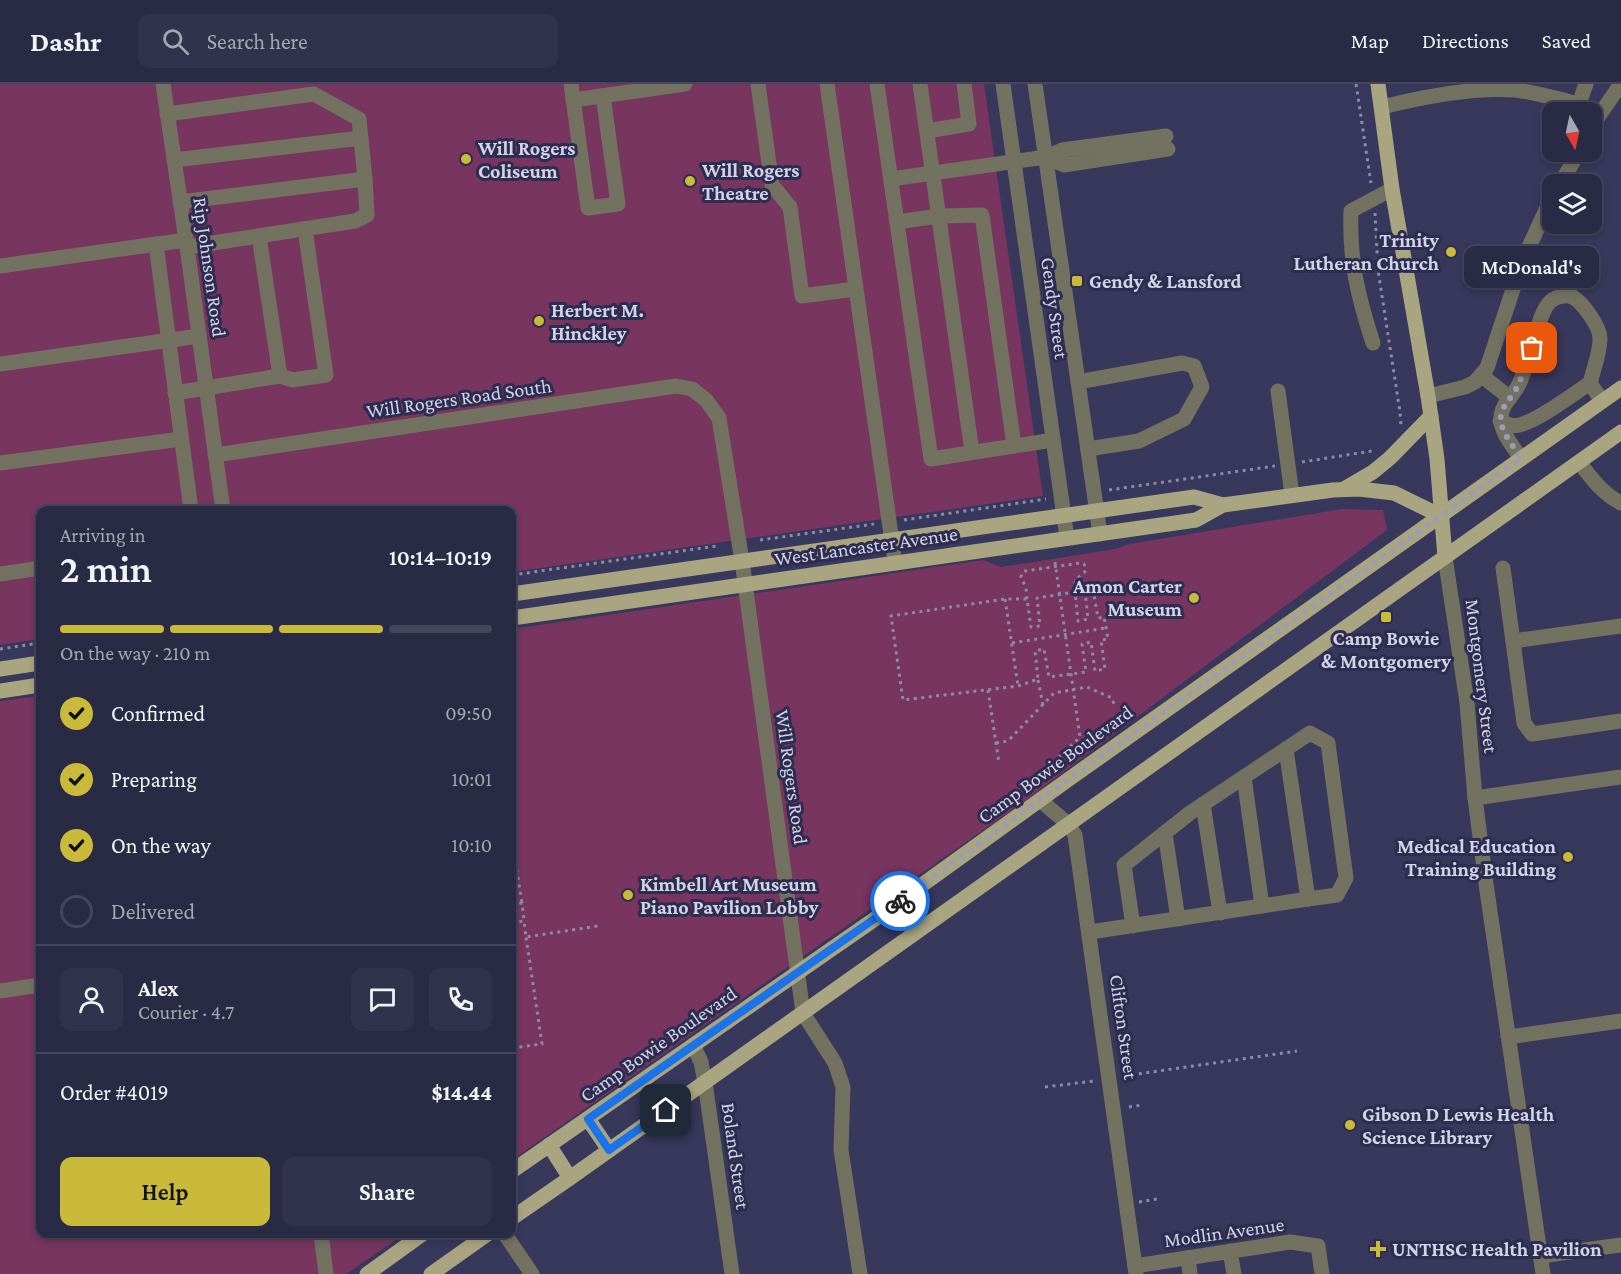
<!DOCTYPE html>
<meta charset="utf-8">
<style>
:root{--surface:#292a44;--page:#31324b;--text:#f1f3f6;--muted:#a5a7b2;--line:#45465d;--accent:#c9ba3a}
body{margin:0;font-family:"Crimson Pro",serif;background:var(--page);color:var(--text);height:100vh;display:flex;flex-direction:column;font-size:22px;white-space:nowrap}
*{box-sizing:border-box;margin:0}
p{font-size:20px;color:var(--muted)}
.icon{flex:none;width:33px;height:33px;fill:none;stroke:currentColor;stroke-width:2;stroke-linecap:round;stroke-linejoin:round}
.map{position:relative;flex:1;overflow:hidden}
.sheet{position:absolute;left:36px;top:422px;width:480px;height:732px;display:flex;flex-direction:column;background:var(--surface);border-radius:12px;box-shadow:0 3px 9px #0003,0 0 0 2px var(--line)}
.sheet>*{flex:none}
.needle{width:39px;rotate:171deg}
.tools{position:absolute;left:1542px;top:18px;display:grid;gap:12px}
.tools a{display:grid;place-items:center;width:60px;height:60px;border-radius:12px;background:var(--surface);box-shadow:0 3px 9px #0003,0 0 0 2px var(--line);font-size:30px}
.pin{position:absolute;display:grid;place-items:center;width:51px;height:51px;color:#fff;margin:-26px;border-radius:12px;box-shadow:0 3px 9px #0006}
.courier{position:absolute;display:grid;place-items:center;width:60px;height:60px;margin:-30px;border:4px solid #1a73e8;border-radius:50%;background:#fff;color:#222;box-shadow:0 2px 8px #0007}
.bubble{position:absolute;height:42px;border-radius:12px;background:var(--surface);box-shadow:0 3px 9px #0003,0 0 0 2px var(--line);font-size:20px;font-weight:600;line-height:42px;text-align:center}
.overview em{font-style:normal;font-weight:600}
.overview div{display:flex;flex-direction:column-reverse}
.overview{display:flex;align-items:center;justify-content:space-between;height:102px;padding:0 24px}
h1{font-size:39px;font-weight:600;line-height:45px}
.bar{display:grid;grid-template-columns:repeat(4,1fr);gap:9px 6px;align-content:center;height:72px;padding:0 24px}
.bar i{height:8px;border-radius:4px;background:var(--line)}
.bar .current{background:var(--accent)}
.bar p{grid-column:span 4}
.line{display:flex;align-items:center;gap:15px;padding:0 24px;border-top:2px solid var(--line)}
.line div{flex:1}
.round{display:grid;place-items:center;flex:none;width:63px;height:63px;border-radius:12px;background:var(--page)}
ol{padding:0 24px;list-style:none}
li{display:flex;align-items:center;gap:18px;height:66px}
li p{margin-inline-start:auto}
li .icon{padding:6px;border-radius:50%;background:var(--accent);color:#111;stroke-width:4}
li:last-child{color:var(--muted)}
li i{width:33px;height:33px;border:3px solid var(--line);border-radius:50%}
.primary-button{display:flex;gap:12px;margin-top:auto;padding:12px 24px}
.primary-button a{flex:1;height:69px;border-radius:12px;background:var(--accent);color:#111;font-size:24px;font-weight:600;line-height:69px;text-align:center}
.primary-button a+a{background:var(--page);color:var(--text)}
header{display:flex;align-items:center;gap:36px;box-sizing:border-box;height:84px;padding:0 30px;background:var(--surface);border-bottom:2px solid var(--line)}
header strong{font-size:28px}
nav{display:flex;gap:33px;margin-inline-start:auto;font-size:21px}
.search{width:420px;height:54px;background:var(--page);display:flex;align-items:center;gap:15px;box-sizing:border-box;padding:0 21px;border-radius:12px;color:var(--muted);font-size:22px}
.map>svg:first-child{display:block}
.green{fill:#773560}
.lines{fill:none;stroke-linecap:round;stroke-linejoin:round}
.path{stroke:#8a8ba7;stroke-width:3;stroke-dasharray:3 4.5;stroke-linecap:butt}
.minor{stroke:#737160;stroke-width:15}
.major{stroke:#a9a580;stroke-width:15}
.done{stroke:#9b9db7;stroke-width:6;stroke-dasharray:0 10.8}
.route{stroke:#1a73e8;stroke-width:8}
.poi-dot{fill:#c9ba3a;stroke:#2e2d4f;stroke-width:2}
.labels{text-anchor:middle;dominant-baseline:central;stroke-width:6;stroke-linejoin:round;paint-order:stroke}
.poi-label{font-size:20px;font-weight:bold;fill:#d1d3e9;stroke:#2e2d4f;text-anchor:start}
.street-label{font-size:20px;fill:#d1d3e9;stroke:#2e2d4f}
</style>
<header>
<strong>Dashr</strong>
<div class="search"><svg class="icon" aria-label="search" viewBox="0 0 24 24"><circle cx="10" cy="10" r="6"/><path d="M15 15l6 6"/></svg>Search here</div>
<nav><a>Map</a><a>Directions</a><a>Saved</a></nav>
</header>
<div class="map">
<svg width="1621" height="1190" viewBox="0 0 1621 1190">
<rect width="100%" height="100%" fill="#37385b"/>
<g class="green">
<path d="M0 0H984L1043 412 512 488V426H40V555L0 561Z"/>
<path d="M1342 425 1383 426 1387 446 1022 719 512 1076V545L983 476 1001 483 1115 465 1130 460Z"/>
<path d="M40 612V1149H406L346 1190H0V617Z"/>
</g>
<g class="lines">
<g class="path">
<path d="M1356 0 1371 99"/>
<path d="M1375 129 1378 186 1400 328 1401 343"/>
<path d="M1302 378 1372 367"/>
<path d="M1109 406 1275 382"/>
<path d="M904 436 1046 415"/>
<path d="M760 456 874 440"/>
<path d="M1055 478 1080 653 1057 675"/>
<path d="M512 491 717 462"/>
<path d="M1093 505 1098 534 1104 533 1108 555 1101 556 1105 585 1095 587 1091 558 1082 560 1086 588 1049 593 1044 565 1035 567 1038 595 1018 602 903 616 891 532 1005 515H1027L1031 543 1040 542 1037 514 1075 508 1078 537 1088 535 1085 506Z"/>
<path d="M1005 515 1018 602"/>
<path d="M1027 515 1026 504 1021 493 1022 489 1025 487 1080 479 1084 480 1086 486C1079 497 1074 489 1075 508"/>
<path d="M1012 559 1106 544"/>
<path d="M0 565 40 559"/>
<path d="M1038 596 1043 621"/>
<path d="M988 606 999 679"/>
<path d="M996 659 1008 657 1054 609 1087 603 1112 614 1114 620"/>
<path d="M512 756 522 819"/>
<path d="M512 821 522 819 524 837"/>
<path d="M512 839 524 837 526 853 598 842"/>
<path d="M512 964 542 960 526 853"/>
<path d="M1124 992 1297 967"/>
<path d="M1045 1003 1094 997"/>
<path d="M1129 1023 1142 1021"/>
<path d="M1139 1118 1157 1115"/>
</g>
<g class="minor">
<path d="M163 0 187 163 223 426"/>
<path d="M571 0 588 124 618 120 603 12"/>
<path d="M758 0 772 101 790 123 802 212 855 205"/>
<path d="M827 0 895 479"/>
<path d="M877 0 931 375 1053 356"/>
<path d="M920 0 972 368"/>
<path d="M1003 0 1067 454"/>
<path d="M1035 0 1100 450"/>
<path d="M573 16 685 0"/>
<path d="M1579 20 1586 0"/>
<path d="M1382 23C1422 13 1474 3 1515 6 1526 7 1537 10 1547 12 1566 16 1583 20 1598 33"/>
<path d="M167 30 314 10 359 35 365 95 180 118"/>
<path d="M1592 46 1598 33 1621 0"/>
<path d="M927 47 969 40 964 0"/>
<path d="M1046 73 1064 81 1168 65"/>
<path d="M174 76 361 54"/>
<path d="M891 95 1046 73 1062 66 1166 52"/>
<path d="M1560 100 1579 68"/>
<path d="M897 138 939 132 982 131 1014 362"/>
<path d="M156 160 191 426"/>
<path d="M187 163 355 137 367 131 365 95"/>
<path d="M0 182 186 156"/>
<path d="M1520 183 1546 191 1557 198 1573 213"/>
<path d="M1373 259C1358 213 1349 176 1351 127L1392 105"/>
<path d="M0 280 199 252"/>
<path d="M1481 291 1510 314"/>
<path d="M280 292 293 296 326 291 305 145"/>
<path d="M1078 298 1182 279 1194 282 1202 303 1184 335 1139 357 1088 365"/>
<path d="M1278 307 1292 411"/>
<path d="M175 309 280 292 259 152"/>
<path d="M1428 312 1465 303 1475 298 1487 284 1522 178 1552 113"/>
<path d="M1500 337C1506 340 1512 343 1519 341 1538 337 1573 310 1590 299"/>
<path d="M215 371 676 302 692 305 706 316 719 334 742 477 803 929 835 979 843 1003 841 1066 860 1190"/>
<path d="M1521 375C1514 363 1500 348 1501 334 1501 321 1512 313 1518 302 1522 295 1524 285 1528 277 1533 263 1540 225 1551 217 1556 213 1566 210 1572 213 1582 217 1600 243 1600 254 1600 269 1594 284 1590 299L1602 317"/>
<path d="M1579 378C1591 394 1603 410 1621 419"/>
<path d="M0 379 181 355"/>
<path d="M1445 473 1467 619 1475 714 1486 800 1543 1190"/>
<path d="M1503 484 1524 639 1532 650 1621 637"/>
<path d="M0 490 40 484"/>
<path d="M1513 557 1621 542"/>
<path d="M1286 665 1308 815"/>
<path d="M1244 693 1262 822"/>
<path d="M1475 714 1621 693"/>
<path d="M1040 716 1068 740 1075 751 1136 1190"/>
<path d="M1203 720 1220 829"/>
<path d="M1165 749 1178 835"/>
<path d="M1090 848 1308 815 1337 811 1346 794 1328 659 1310 649 1190 729 1124 781 1133 842"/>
<path d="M0 907 40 901"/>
<path d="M1508 953 1621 937"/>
<path d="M693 961 701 978 705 998 732 1190"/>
<path d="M321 1149 326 1190"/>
<path d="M504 1149 532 1190"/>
<path d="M1230 1167 1234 1190"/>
<path d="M1541 1172 1621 1161"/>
<path d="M1188 1174 1190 1190"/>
<path d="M1135 1182 1290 1158 1318 1162 1322 1190"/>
</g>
<g class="major">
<path d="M1378 0 1392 105 1428 312 1437 375 1445 473"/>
<path d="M1344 405 1373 388 1390 374 1431 332"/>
<path d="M512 510 1194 413 1223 421"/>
<path d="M512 534 1196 436 1223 421 1333 406 1359 405 1394 409 1441 432"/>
<path d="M0 585 40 579"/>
<path d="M0 607 40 601"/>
<path d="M588 1035 609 1066"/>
<path d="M549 1061 570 1094"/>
<path d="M512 1087 872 837 1069 695 1621 304"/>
<path d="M512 1134 570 1094 1621 348"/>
<path d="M367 1190 424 1149"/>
<path d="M431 1190 489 1149"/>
</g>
</g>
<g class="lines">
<path class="done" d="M900 817 1069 695 1521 375 1505 350 1500 337 1502 326 1518 302 1532 264"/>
<path class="route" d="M666 1026 609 1066 588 1035 900 817"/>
</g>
<g class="poi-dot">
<circle cx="466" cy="75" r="6"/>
<circle cx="690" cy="97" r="6"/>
<circle cx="1451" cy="168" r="6"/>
<rect x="1071" y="191" width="12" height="12" rx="3"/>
<circle cx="539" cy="237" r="6"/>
<circle cx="1194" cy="514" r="6"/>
<rect x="1380" y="527" width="12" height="12" rx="3"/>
<circle cx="1568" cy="773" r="6"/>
<circle cx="628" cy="811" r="6"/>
<circle cx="1350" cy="1041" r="6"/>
<path d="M1375 1156h6v6h6v6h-6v6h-6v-6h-6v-6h6z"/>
</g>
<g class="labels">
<g class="poi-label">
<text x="478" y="64">Will Rogers<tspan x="478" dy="23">Coliseum</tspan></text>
<text x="702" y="86">Will Rogers<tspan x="702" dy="23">Theatre</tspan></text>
<text x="1439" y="156" text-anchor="end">Trinity<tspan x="1439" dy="23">Lutheran Church</tspan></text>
<text x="1089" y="197">Gendy &amp; Lansford</text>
<text x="551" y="226">Herbert M.<tspan x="551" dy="23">Hinckley</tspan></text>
<text x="1182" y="502" text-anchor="end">Amon Carter<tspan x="1182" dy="23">Museum</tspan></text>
<text x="1386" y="554" text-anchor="middle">Camp Bowie<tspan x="1386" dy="23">&amp; Montgomery</tspan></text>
<text x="1556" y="762" text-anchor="end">Medical Education<tspan x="1556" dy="23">Training Building</tspan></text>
<text x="640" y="800">Kimbell Art Museum<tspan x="640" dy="23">Piano Pavilion Lobby</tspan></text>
<text x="1362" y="1030">Gibson D Lewis Health<tspan x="1362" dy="23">Science Library</tspan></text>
<text x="1392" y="1165">UNTHSC Health Pavilion</text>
</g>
<g class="street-label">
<text transform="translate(210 183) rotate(82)">Rip Johnson Road</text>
<text transform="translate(1055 224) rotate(82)">Gendy Street</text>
<text transform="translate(459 314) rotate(-8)">Will Rogers Road South</text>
<text transform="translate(866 462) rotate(-8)">West Lancaster Avenue</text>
<text transform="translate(1482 592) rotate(83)">Montgomery Street</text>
<text transform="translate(1055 680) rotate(-36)">Camp Bowie Boulevard</text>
<text transform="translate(792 693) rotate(82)">Will Rogers Road</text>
<text transform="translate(1124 943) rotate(82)">Clifton Street</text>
<text transform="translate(658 960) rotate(-35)">Camp Bowie Boulevard</text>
<text transform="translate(736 1072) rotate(82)">Boland Street</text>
<text transform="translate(1224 1148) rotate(-8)">Modlin Avenue</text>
</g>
</g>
</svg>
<div class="tools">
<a><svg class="needle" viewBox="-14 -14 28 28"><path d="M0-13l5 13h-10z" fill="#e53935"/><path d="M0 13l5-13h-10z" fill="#a5a7b2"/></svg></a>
<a><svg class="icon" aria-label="layers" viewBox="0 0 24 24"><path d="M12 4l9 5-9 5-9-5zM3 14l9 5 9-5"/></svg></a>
</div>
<div class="pin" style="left:1532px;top:264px;background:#ea580c"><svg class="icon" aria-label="bag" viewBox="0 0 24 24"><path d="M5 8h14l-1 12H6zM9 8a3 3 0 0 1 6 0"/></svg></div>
<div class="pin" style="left:666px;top:1026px;background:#1f2937"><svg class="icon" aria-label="home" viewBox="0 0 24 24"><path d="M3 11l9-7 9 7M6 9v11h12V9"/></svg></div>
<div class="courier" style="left:900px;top:817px"><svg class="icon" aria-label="bike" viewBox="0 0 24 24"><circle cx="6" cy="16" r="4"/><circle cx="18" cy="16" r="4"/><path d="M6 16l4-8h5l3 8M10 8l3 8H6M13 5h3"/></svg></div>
<div class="bubble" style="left:1464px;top:162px;width:135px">McDonald's</div>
<section class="sheet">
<div class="overview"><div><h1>2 min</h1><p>Arriving in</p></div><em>10:14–10:19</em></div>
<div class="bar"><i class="current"></i><i class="current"></i><i class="current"></i><i></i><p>On the way · 210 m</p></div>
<ol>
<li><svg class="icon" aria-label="check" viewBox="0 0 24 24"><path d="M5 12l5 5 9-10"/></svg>Confirmed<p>09:50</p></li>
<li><svg class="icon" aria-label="check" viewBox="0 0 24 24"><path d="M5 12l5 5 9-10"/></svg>Preparing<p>10:01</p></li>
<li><svg class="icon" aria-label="check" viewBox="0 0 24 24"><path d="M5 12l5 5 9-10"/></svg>On the way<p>10:10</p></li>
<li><i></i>Delivered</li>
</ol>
<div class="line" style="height:108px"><a class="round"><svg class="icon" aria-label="person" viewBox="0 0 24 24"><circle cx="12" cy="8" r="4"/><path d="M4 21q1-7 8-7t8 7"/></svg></a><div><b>Alex</b><p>Courier · 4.7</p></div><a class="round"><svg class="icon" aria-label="chat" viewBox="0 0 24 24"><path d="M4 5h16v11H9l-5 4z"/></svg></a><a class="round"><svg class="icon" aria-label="phone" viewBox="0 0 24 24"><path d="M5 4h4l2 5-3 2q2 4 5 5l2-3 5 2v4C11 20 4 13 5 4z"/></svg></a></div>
<div class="line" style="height:78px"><div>Order #4019</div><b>$14.44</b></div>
<div class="primary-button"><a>Help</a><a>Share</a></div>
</section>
</div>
